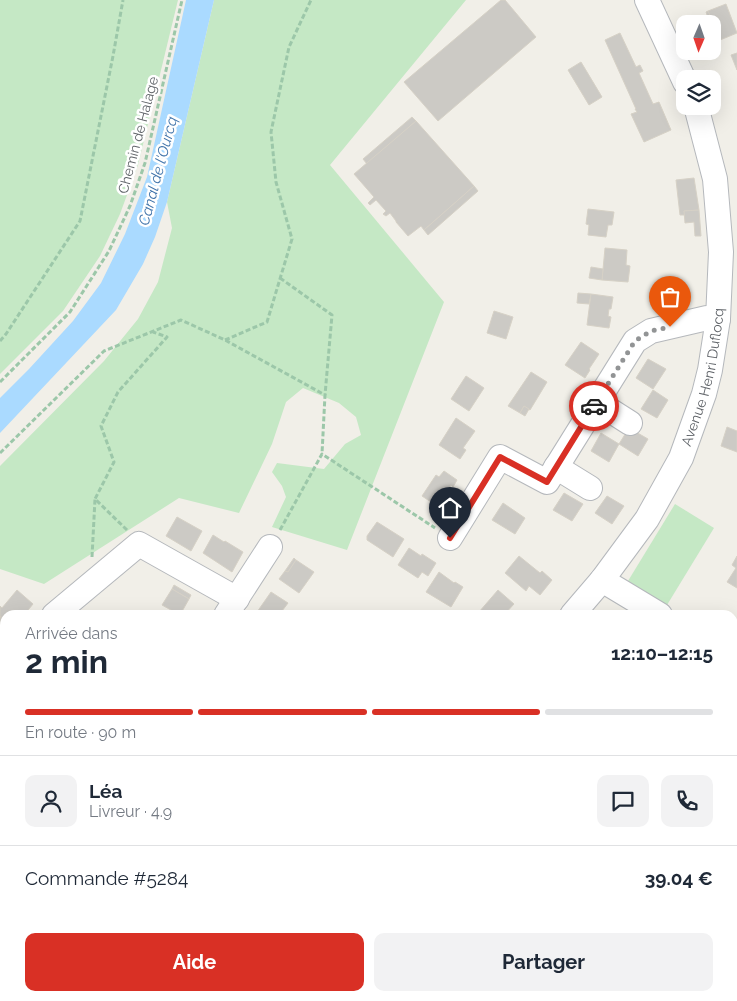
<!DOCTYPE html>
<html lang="fr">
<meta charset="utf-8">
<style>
:root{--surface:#fff;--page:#f2f2f3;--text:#1f2937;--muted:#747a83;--line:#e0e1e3;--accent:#d93025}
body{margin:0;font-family:Raleway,sans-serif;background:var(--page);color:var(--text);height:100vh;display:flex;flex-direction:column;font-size:19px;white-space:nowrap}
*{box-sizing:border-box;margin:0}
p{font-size:16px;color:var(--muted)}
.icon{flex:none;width:28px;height:28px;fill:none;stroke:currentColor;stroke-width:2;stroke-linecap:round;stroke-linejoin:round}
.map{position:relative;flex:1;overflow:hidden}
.sheet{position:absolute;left:0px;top:610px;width:738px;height:391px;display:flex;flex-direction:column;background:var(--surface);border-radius:15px 15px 0 0;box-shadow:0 5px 20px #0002}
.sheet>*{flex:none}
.needle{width:32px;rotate:182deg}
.fabs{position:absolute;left:676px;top:15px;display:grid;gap:10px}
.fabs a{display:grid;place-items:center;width:45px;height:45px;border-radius:10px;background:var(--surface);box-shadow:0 5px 20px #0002;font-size:25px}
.pin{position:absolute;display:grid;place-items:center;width:42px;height:42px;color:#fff;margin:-51px -21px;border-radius:50% 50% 50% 0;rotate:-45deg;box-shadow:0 0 5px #0007}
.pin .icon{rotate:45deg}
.courier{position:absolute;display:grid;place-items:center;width:50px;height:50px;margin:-25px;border:4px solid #d93025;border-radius:50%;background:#fff;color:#222;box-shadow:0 1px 6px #0007}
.summary em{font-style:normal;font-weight:700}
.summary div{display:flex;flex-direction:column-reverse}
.summary{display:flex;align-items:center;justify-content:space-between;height:85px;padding:0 25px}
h1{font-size:32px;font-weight:700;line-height:38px}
.bar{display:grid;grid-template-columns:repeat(4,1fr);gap:8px 5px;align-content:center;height:60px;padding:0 25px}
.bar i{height:6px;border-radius:4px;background:var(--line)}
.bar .selected{background:var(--accent)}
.bar p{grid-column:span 4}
.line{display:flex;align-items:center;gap:12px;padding:0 25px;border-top:1px solid var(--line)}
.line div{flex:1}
.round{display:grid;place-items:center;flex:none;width:52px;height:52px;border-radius:10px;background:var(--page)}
.cta{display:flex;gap:10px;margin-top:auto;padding:10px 25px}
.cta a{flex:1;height:58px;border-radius:10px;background:var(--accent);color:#fff;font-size:20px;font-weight:700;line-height:58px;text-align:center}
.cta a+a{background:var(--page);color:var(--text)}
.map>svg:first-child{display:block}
.green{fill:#c5e8c5}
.water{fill:#aadaff}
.building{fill:#cccac5;stroke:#d6d1c6}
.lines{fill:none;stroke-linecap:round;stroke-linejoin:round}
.minor-casing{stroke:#b5b8bc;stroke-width:26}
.path{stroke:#9cc7a9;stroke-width:3;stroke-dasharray:5 2.5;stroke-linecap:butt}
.minor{stroke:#fff;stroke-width:24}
.done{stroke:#929495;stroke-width:5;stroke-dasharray:0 9}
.route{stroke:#d93025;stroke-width:6}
.labels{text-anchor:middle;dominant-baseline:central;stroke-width:5;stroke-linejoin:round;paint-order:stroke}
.street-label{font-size:14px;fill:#5f6368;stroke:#fff}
.water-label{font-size:15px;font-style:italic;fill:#4174aa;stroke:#fff}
</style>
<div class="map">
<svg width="737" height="1001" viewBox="0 0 737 1001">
<rect width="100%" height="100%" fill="#f1efe8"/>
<g class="green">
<path d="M0 0H178L138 165 120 214 100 256 63 311 0 374Z"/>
<path d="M214 0H466L330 165 444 302 347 550 272 527 286 497 282 486 272 472 277 463 324 469 345 444 361 435 356 417 339 403 303 388 286 402 272 444 239 513 179 498 44 584 0 569V466L104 361 138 319 158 282 172 228 167 202Z"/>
<path d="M675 504 714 528 667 605 628 581Z"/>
</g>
<path class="water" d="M186 0H214L167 202 155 237 143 264 116 310 0 433V398L29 369 73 321 101 283 125 234 147 177Z"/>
<g class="building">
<path d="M501 0H505L536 37 438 121 404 82Z"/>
<path d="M726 4 737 33 720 40 708 11Z"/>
<path d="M708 11 714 25H712V24H710L706 12Z"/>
<path d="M620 33 636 67 640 65 643 71 639 73 653 104 659 102 671 130 644 142 631 114 637 112 635 109H636L605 40Z"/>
<path d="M737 53V70L731 55Z"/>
<path d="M581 62 602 97 589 105 568 70Z"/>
<path d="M412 117 416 121 367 164 363 159Z"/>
<path d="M416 121 474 186 424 230 421 226 408 236 396 222V221L390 213 386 216 383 214 386 211 376 200 370 205 368 203 374 197 354 174Z"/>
<path d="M694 178 699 210 684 211 685 215H680L676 180Z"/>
<path d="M474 186 478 191 428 235 424 230Z"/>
<path d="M588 209 614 212 612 225H608L606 237 588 235 589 225 586 224Z"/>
<path d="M699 210 701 236H695L694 222 685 223 684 211Z"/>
<path d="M605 248 627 250 626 265 630 266 628 282 602 280Z"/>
<path d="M591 267 603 269 602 280 589 278Z"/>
<path d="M578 293 591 294 589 304 577 303Z"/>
<path d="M591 294 613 297 611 309H609L608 316 611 317 609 328 587 325Z"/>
<path d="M494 311 513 317 506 339 487 333Z"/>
<path d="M581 342 599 354 589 369 590 370 585 378 565 365Z"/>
<path d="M648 359 666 369 653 389 636 378Z"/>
<path d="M531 372 547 382 530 410 524 406 520 413 508 406Z"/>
<path d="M466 376 484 388 469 411 451 399Z"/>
<path d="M653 390 668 400 657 418 641 409Z"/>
<path d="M524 406 529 409 525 416 520 413Z"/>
<path d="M456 418 475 431 463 448 466 450 460 459 439 445Z"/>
<path d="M727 427 737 431V452L721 446Z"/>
<path d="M629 428 648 439 638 456 619 444Z"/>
<path d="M601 433 619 444 609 462 591 451Z"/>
<path d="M444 471 457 480 453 487 451 485 437 506 422 496 436 475 439 477Z"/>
<path d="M564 493 583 504 572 521 553 510Z"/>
<path d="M607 496 624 506 612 524 595 513Z"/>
<path d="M503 503 525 518 515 534 492 520Z"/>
<path d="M177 517 202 531 191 551 166 536Z"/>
<path d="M377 522 404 539 393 557 367 540V536Z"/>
<path d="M213 535 224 542 225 541 243 552 232 572 203 553Z"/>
<path d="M409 548 421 556 422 554 436 563 428 576 422 572 418 578 398 565Z"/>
<path d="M519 556 540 573 542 571 552 580 540 595 529 586 526 591 505 573Z"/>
<path d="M737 556V588L727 582 736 568 732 565Z"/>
<path d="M294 558 296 560 288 572 285 571Z"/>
<path d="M296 560 314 572 299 593 279 579 285 571 288 572Z"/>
<path d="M439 572 454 583 455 582 463 587 451 607 426 592Z"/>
<path d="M174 585 191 595 189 599 172 589Z"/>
<path d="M172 589 189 599 180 615 162 605Z"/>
<path d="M17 590 33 604 24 615H5V620L0 616V606L2 608Z"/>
<path d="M498 590 514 604 504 615H482L479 612Z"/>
<path d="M271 592 288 603 279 615H255Z"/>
<path d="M0 617H1L5 620V641L0 647Z"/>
<path d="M5 713V748L1 753 0 751V719Z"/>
<path d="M3 860 5 862V890L1 895 0 894V864Z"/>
<path d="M737 880V905L734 907 732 904V883Z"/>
<path d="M5 971V996H11L7 1001H0V977Z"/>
<path d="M737 993V1001H726L732 996Z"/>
<path d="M76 996H89L95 1001H72Z"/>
<path d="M89 996H105L104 997 107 1001H95Z"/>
<path d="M454 996H481L486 1001H449Z"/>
<path d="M582 996H611L605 1001H586Z"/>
</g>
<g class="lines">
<defs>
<g id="minor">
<path d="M647 0 685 82"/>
<path d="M597 402 630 423"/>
<path d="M556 467 590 488"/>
<path d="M450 538 500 457 547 482 635 341 651 331 707 318 718 319"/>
<path d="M602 580 660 615"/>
<path d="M54 615 139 544 237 599"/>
<path d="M226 615 270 547"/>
<path id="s1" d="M572 615 602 580 647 519 681 458 704 394 710 370 718 319 721 252 715 179 696 106"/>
<path d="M0 683 5 677"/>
<path d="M732 836 737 833"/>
<path d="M0 928 5 922"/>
<path d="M153 996 159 1001"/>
<path d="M132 1001 136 996"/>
<path d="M247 1001 251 996"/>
<path d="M544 1001 548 996"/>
</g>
</defs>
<use href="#minor" class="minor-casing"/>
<g class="path">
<path d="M280 278 332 315 325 395"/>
<path d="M225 340 267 322 292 239 276 182 271 132 289 47 311 0"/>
<path d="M0 341 6 334 80 221 113 56 123 0"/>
<path d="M0 382 70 312 109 251 130 206 145 163 182 0"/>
<path d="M0 453 104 351 181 320 225 340 325 395 322 454"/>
<path d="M127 530 95 499 114 462 101 426 118 392 167 337 153 332"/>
<path d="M280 530 322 454 435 528"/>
<path d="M92 557 95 499"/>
<path d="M732 659 737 662"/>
</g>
<use href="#minor" class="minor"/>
</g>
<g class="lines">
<path class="done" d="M594 406 635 341 651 331 670 327"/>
<path class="route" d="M450 538 500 457 547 482 594 406"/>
</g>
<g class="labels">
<g class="street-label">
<text transform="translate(138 135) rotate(-75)">Chemin de Halage</text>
<text stroke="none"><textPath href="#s1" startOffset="276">Avenue Henri Duflocq</textPath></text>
</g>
<g class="water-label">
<text transform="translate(158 171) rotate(-75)">Canal de l'Ourcq</text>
</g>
</g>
</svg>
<div class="fabs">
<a><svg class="needle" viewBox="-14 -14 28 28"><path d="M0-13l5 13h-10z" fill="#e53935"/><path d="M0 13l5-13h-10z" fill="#747a83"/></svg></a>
<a><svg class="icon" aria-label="layers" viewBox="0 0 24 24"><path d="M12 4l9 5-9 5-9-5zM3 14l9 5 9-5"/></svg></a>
</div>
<div class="pin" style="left:670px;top:327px;background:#ea580c"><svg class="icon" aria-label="bag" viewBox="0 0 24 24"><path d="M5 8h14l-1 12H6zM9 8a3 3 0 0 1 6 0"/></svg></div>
<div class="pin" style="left:450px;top:538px;background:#1f2937"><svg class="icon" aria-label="home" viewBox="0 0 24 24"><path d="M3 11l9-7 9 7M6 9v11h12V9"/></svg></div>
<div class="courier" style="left:594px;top:406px"><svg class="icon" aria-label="car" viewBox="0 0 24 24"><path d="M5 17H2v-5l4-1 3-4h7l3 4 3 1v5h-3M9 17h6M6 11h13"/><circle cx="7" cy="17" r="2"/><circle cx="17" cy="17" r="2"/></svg></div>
<section class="sheet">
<div class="summary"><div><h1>2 min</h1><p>Arrivée dans</p></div><em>12:10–12:15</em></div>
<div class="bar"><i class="selected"></i><i class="selected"></i><i class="selected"></i><i></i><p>En route · 90 m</p></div>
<div class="line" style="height:90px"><a class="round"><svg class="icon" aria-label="person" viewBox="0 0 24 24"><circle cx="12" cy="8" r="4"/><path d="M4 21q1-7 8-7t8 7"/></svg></a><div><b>Léa</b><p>Livreur · 4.9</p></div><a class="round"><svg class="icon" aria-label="chat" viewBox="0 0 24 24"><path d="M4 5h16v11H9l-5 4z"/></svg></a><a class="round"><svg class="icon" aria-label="phone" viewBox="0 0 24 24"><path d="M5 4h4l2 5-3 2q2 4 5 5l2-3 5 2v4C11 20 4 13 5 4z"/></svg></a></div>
<div class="line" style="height:65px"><div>Commande #5284</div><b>39.04 €</b></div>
<div class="cta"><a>Aide</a><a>Partager</a></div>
</section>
</div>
